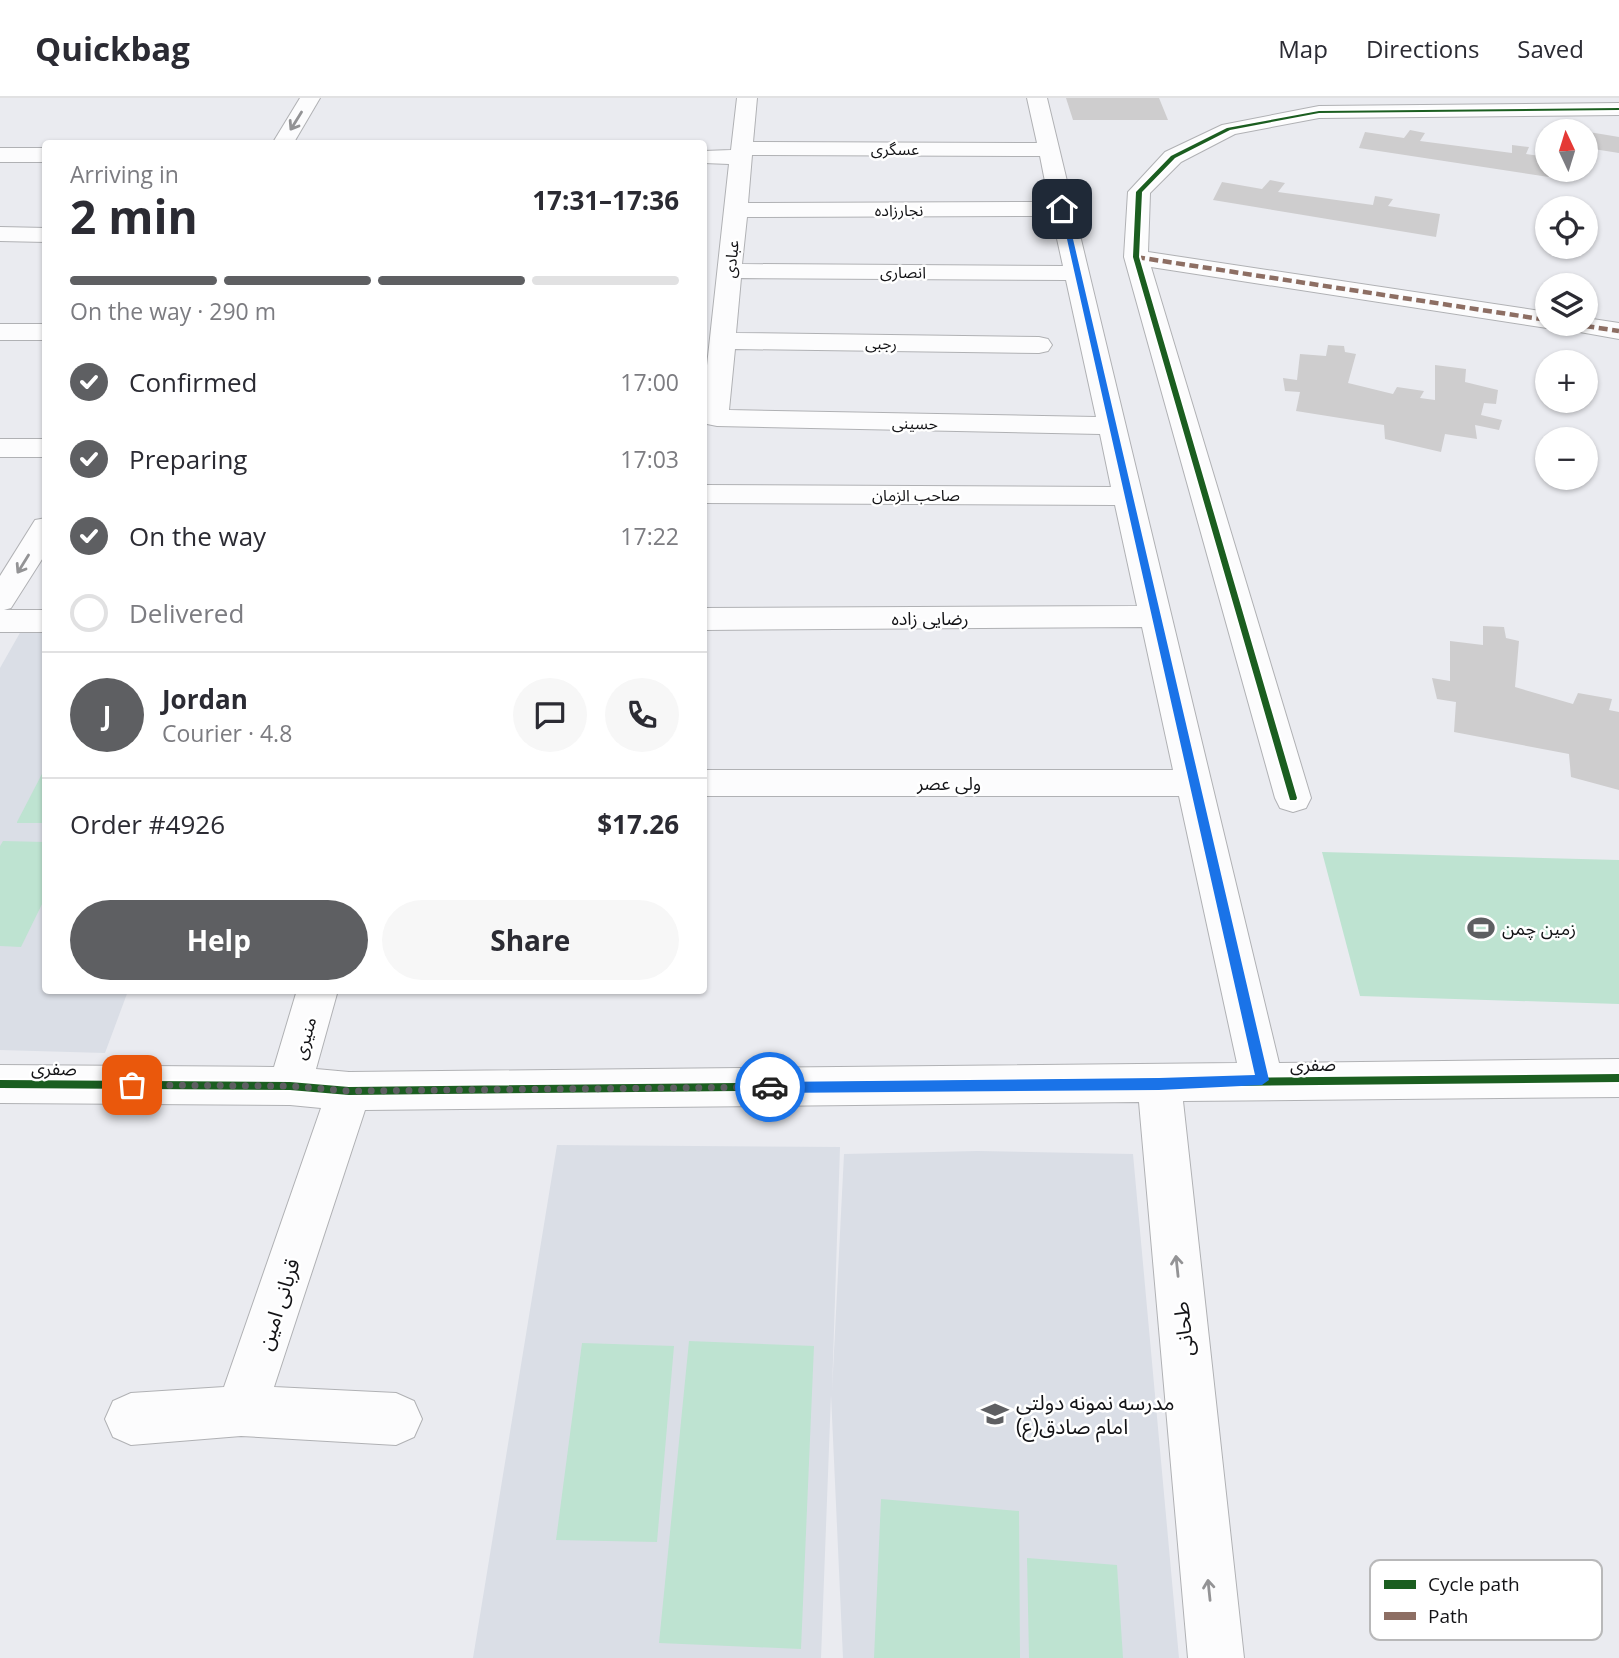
<!DOCTYPE html>
<meta charset="utf-8">
<style>
:root{--surface:#fff;--page:#f7f7f7;--text:#2b2b33;--muted:#7c7c81;--line:#e1e1e2;--accent:#5e5f62}
body{margin:0;font-family:"Open Sans","Noto Sans Arabic",sans-serif;background:var(--page);color:var(--text);height:100vh;display:flex;flex-direction:column;font-size:26px;white-space:nowrap}
*{box-sizing:border-box;margin:0}
p{font-size:23px;color:var(--muted)}
.icon{flex:none;width:38px;height:38px;fill:none;stroke:currentColor;stroke-width:2;stroke-linecap:round;stroke-linejoin:round}
.map{position:relative;flex:1;overflow:hidden}
.drawer{position:absolute;left:42px;top:42px;width:665px;height:854px;display:flex;flex-direction:column;background:var(--surface);border-radius:7px;box-shadow:0 2px 5px #0004}
.drawer>*{flex:none}
.needle{width:46px;rotate:356deg}
.tools{position:absolute;left:1535px;top:21px;display:grid;gap:14px}
.tools a{display:grid;place-items:center;width:63px;height:63px;border-radius:50%;background:var(--surface);box-shadow:0 2px 5px #0004;font-size:35px}
.pin{position:absolute;display:grid;place-items:center;width:60px;height:60px;color:#fff;margin:-30px;border-radius:14px;box-shadow:0 4px 10px #0006}
.courier{position:absolute;display:grid;place-items:center;width:70px;height:70px;margin:-35px;border:5px solid #1a73e8;border-radius:50%;background:#fff;color:#222;box-shadow:0 2px 9px #0007}
.summary em{font-style:normal;font-weight:700}
.summary div{display:flex;flex-direction:column-reverse}
.summary{display:flex;align-items:center;justify-content:space-between;height:119px;padding:0 28px}
h1{font-size:46px;font-weight:700;line-height:52px}
.bar{display:grid;grid-template-columns:repeat(4,1fr);gap:10px 7px;align-content:center;height:84px;padding:0 28px}
.bar i{height:9px;border-radius:5px;background:var(--line)}
.bar .on{background:var(--accent)}
.bar p{grid-column:span 4}
.line{display:flex;align-items:center;gap:18px;padding:0 28px;border-top:2px solid var(--line)}
.line div{flex:1}
.round{display:grid;place-items:center;flex:none;width:74px;height:74px;border-radius:37px;background:var(--page)}
ol{padding:0 28px;list-style:none}
li{display:flex;align-items:center;gap:21px;height:77px}
li p{margin-inline-start:auto}
li .icon{padding:7px;border-radius:50%;background:var(--accent);color:#fff;stroke-width:4}
li:last-child{color:var(--muted)}
li i{width:38px;height:38px;border:4px solid var(--line);border-radius:50%}
.action{display:flex;gap:14px;margin-top:auto;padding:14px 28px}
.action a{flex:1;height:80px;border-radius:42px;background:var(--accent);color:#fff;font-size:28px;font-weight:700;line-height:80px;text-align:center}
.action a+a{background:var(--page);color:var(--text)}
header{display:flex;align-items:center;gap:42px;box-sizing:border-box;height:98px;padding:0 35px;background:var(--surface);border-bottom:2px solid var(--line)}
header strong{font-size:33px}
nav{display:flex;gap:38px;margin-inline-start:auto;font-size:24px}
.map>svg:first-child{display:block}
.built{fill:#dadee6}
.green{fill:#bee3d1}
.building{fill:#cecdce}
.lines{fill:none;stroke-linecap:round;stroke-linejoin:round}
.minor-casing{stroke:#b0b1b4;stroke-width:2}
.minor{fill:#fcfcfd;fill-rule:evenodd}
.quiet{stroke:#8d6e63;stroke-width:4.5;stroke-dasharray:9 4.5;stroke-linecap:butt}
.cycleway-casing{stroke:#fff;stroke-width:4}
.cycleway{fill:#1b5e20;fill-rule:evenodd}
.oneway{stroke:#939395}
.route{fill:#1a73e8}
.done{stroke:#5e5f62;stroke-width:7;stroke-dasharray:0 12.6}
.labels{text-anchor:middle;dominant-baseline:central;stroke-width:5;stroke-linejoin:round;paint-order:stroke}
.far-street-label{font-size:16px;fill:#131316;stroke:#fff}
.street-label{font-size:18px;fill:#131316;stroke:#fff}
.poi-label{font-size:18px;fill:#131316;stroke:#fff;text-anchor:start}
.near-street-label{font-size:21px;fill:#131316;stroke:#fff}
.near-poi-label{font-size:21px;fill:#131316;stroke:#fff;text-anchor:start}
.key{fill:#fff;stroke:#b8b8b9;stroke-width:2}
.key-label{font-size:19px;fill:#131316}
</style>
<header>
<strong>Quickbag</strong>
<nav><a>Map</a><a>Directions</a><a>Saved</a></nav>
</header>
<div class="map">
<svg width="1619" height="1560" viewBox="0 0 1619 1560">
<rect width="100%" height="100%" fill="#eaebf0"/>
<g class="built">
<path d="M21 533H45L46 892 128 893 105 955 0 952V570Z"/>
<path d="M557 1047 840 1049 832 1293 844 1056 978 1053 1133 1056 1179 1560H843L831 1297 821 1560H473Z"/>
</g>
<g class="green">
<path d="M45 670V725H17V724Z"/>
<path d="M3 743 45 744V800L21 849 0 848V748Z"/>
<path d="M1322 754 1619 762V906L1360 898Z"/>
<path d="M689 1243 814 1248 801 1551 659 1545Z"/>
<path d="M582 1245 674 1248 657 1444 556 1442Z"/>
<path d="M881 1401 1019 1413 1020 1560H874Z"/>
<path d="M1027 1460 1117 1467 1123 1560H1029Z"/>
</g>
<g class="building">
<path d="M1066 0H1159L1168 22H1073Z"/>
<path d="M1410 32 1425 35 1420 43 1512 55V47L1529 49 1526 56 1547 59V72H1575V83L1359 50 1365 34 1404 40Z"/>
<path d="M1589 34 1619 39V55L1587 50Z"/>
<path d="M1270 82 1285 85 1278 94 1373 107 1375 98 1393 101 1388 108 1440 116 1436 139 1213 102 1222 84 1262 91Z"/>
<path d="M1328 247 1344 248 1345 254 1356 256 1348 285 1393 296 1397 289 1424 293 1420 300 1435 302V267L1466 271 1465 284 1498 292 1496 306 1484 305 1481 317 1502 322 1499 332 1475 327 1477 341 1445 336 1441 354 1385 341 1384 327 1296 313 1300 294 1285 293 1283 280 1297 282 1300 256 1326 258Z"/>
<path d="M1483 528 1504 529 1506 540 1519 543 1515 589 1573 606 1578 595 1612 601 1609 612 1619 614V692L1571 679 1569 656 1454 634 1456 604 1437 601 1432 580 1450 583V543L1483 547Z"/>
</g>
<g class="lines">
<defs>
<g id="minor">
<path d="M300 0H320L293 46H272Z"/>
<path d="M737 0H757L753 44 1037 45 1027 0H1047L1279 965 1619 961V999L1183 1003 1244 1560H1188L1139 1004 365 1012 274 1289 396 1295 414 1303 422 1321 414 1339 396 1347 241 1338 131 1347 113 1339 105 1321 113 1303 131 1295 224 1289 321 1010 290 1007 0 1005V967L274 969 297 892H338L316 971 349 974 1237 965 1179 698H704V672H1173L1142 529 704 532V510L1137 508 1115 407 704 405V387L1111 389 1100 336 717 328 707 326 704 321V295L729 66 704 65V53L731 52ZM752 57 1040 58 1049 104 748 105ZM1052 118 1063 168 742 166 747 119ZM741 180 1066 182 1096 319 729 312 735 251 1039 255 1048 253 1052 247 1048 241 1039 239 736 235Z"/>
<path d="M1619 5V17L1319 20 1235 36 1181 64 1150 95 1148 154 1547 214V226H1557L1547 230 1151 169 1311 700 1306 710 1293 714 1280 710 1275 700 1124 159 1128 94 1165 54 1222 27 1319 8Z"/>
<rect x="0" y="50" width="46" height="14"/>
<path d="M0 129 46 130V144L0 143Z"/>
<path d="M1586 220 1619 225V241L1563 231 1559 226H1586Z"/>
<rect x="0" y="226" width="46" height="16"/>
<rect x="0" y="341" width="46" height="18"/>
<path d="M46 420V455L11 510 4 512H46V534H0V478L35 422Z"/>
</g>
</defs>
<use href="#minor" class="minor-casing"/>
<use href="#minor" class="minor"/>
<g class="quiet">
<path d="M1136 159 1547 222"/>
<path d="M1572 226 1619 233"/>
</g>
<defs>
<g id="cycleway">
<path d="M1619 10V12L1319 15 1230 32 1175 60 1142 94 1139 159 1297 700 1296 702H1290L1133 159 1136 94 1171 58 1227 30 1319 13Z"/>
<path d="M1619 976V984L349 997 290 992 0 990V982L290 984 349 989Z"/>
</g>
</defs>
<use href="#cycleway" class="cycleway-casing"/>
<use href="#cycleway" class="cycleway"/>
</g>
<defs><path id="oneway-shaft" d="M-6 0H5M1.5-3L5.5 0L1.5 3" fill="none" stroke-width="1.6" stroke-linecap="round" stroke-linejoin="round" transform="scale(1.75)"/></defs>
<g class="oneway">
<use href="#oneway-shaft" transform="translate(296 23) rotate(122)"/>
<use href="#oneway-shaft" transform="translate(23 466) rotate(122)"/>
<use href="#oneway-shaft" transform="translate(1177 1168) rotate(-96)"/>
<use href="#oneway-shaft" transform="translate(1209 1492) rotate(-96)"/>
</g>
<path class="route" d="M1060 110 1066 111 1269 982 1262 987 1159 992 770 995 764 989 770 984 1159 980 1255 977Z"/>
<g class="lines">
<path class="done" d="M132 987 290 988 349 993 770 989"/>
</g>
<defs>
<symbol id="stadium-bare" viewBox="-9 -9 18 18"><path d="M0-5a6.5 5 0 1 0 0 10a6.5 5 0 1 0 0-10ZM-3.5-1.8h7v3.6h-7Z" fill="#5e5f62" stroke="#fff" stroke-width="2.5" paint-order="stroke"/></symbol>
<symbol id="school-bare" viewBox="-9 -9 18 18"><path d="M0-5L7-2L0 1L-7-2ZM-4 1L0 2.5L4 1V4Q0 6-4 4Z" fill="#5e5f62" stroke="#fff" stroke-width="2.5" paint-order="stroke"/></symbol>
</defs>
<g fill-rule="evenodd">
<use href="#stadium-bare" x="1462" y="811" width="38" height="38"/>
<use href="#school-bare" x="976" y="1297" width="38" height="38"/>
</g>
<g class="labels">
<g class="far-street-label">
<text x="895" y="51">عسگری</text>
<text x="899" y="112">نجارزاده</text>
<text transform="translate(731 161) rotate(-84)">عبادی</text>
<text x="903" y="174">انصاری</text>
<text transform="translate(881 245) rotate(1)">رجبی</text>
<text transform="translate(915 325) rotate(1)">حسینی</text>
<text x="916" y="397">صاحب الزمان</text>
</g>
<g class="street-label">
<text x="930" y="520">رضایی زاده</text>
<text x="949" y="685">ولی عصر</text>
<text transform="translate(304 940) rotate(-74)">منیری</text>
<text x="1313" y="966">صفری</text>
<text transform="translate(54 970) rotate(1)">صفری</text>
</g>
<g class="poi-label">
<text x="1502" y="830">زمین چمن</text>
</g>
<g class="near-street-label">
<text transform="translate(278 1206) rotate(-72)">قربانی امین</text>
<text transform="translate(1183 1231) rotate(-96)">طحانی</text>
</g>
<g class="near-poi-label">
<text x="1016" y="1304">مدرسه نمونه دولتی<tspan x="1016" dy="24">امام صادق(ع)</tspan></text>
</g>
</g>
<rect x="1370" y="1462" width="232" height="80" rx="10" class="key"/>
<rect x="1384" y="1482" width="32" height="9" fill="#1b5e20"/>
<rect x="1384" y="1514" width="32" height="8" fill="#8d6e63"/>
<g class="key-label">
<text x="1428" y="1493">Cycle path</text>
<text x="1428" y="1525">Path</text>
</g>
</svg>
<div class="tools">
<a><svg class="needle" viewBox="-14 -14 28 28"><path d="M0-13l5 13h-10z" fill="#e53935"/><path d="M0 13l5-13h-10z" fill="#7c7c81"/></svg></a>
<a><svg class="icon" aria-label="locate" viewBox="0 0 24 24"><circle cx="12" cy="12" r="6"/><path d="M12 2v4M12 18v4M2 12h4M18 12h4"/></svg></a>
<a><svg class="icon" aria-label="layers" viewBox="0 0 24 24"><path d="M12 4l9 5-9 5-9-5zM3 14l9 5 9-5"/></svg></a>
<a>+</a>
<a>−</a>
</div>
<div class="pin" style="left:132px;top:987px;background:#ea580c"><svg class="icon" aria-label="bag" viewBox="0 0 24 24"><path d="M5 8h14l-1 12H6zM9 8a3 3 0 0 1 6 0"/></svg></div>
<div class="pin" style="left:1062px;top:111px;background:#1f2937"><svg class="icon" aria-label="home" viewBox="0 0 24 24"><path d="M3 11l9-7 9 7M6 9v11h12V9"/></svg></div>
<div class="courier" style="left:770px;top:989px"><svg class="icon" aria-label="car" viewBox="0 0 24 24"><path d="M5 17H2v-5l4-1 3-4h7l3 4 3 1v5h-3M9 17h6M6 11h13"/><circle cx="7" cy="17" r="2"/><circle cx="17" cy="17" r="2"/></svg></div>
<section class="drawer">
<div class="summary"><div><h1>2 min</h1><p>Arriving in</p></div><em>17:31–17:36</em></div>
<div class="bar"><i class="on"></i><i class="on"></i><i class="on"></i><i></i><p>On the way · 290 m</p></div>
<ol>
<li><svg class="icon" aria-label="check" viewBox="0 0 24 24"><path d="M5 12l5 5 9-10"/></svg>Confirmed<p>17:00</p></li>
<li><svg class="icon" aria-label="check" viewBox="0 0 24 24"><path d="M5 12l5 5 9-10"/></svg>Preparing<p>17:03</p></li>
<li><svg class="icon" aria-label="check" viewBox="0 0 24 24"><path d="M5 12l5 5 9-10"/></svg>On the way<p>17:22</p></li>
<li><i></i>Delivered</li>
</ol>
<div class="line" style="height:126px"><b class="round" style="background:var(--accent);color:#fff">J</b><div><b>Jordan</b><p>Courier · 4.8</p></div><a class="round"><svg class="icon" aria-label="chat" viewBox="0 0 24 24"><path d="M4 5h16v11H9l-5 4z"/></svg></a><a class="round"><svg class="icon" aria-label="phone" viewBox="0 0 24 24"><path d="M5 4h4l2 5-3 2q2 4 5 5l2-3 5 2v4C11 20 4 13 5 4z"/></svg></a></div>
<div class="line" style="height:91px"><div>Order #4926</div><b>$17.26</b></div>
<div class="action"><a>Help</a><a>Share</a></div>
</section>
</div>
